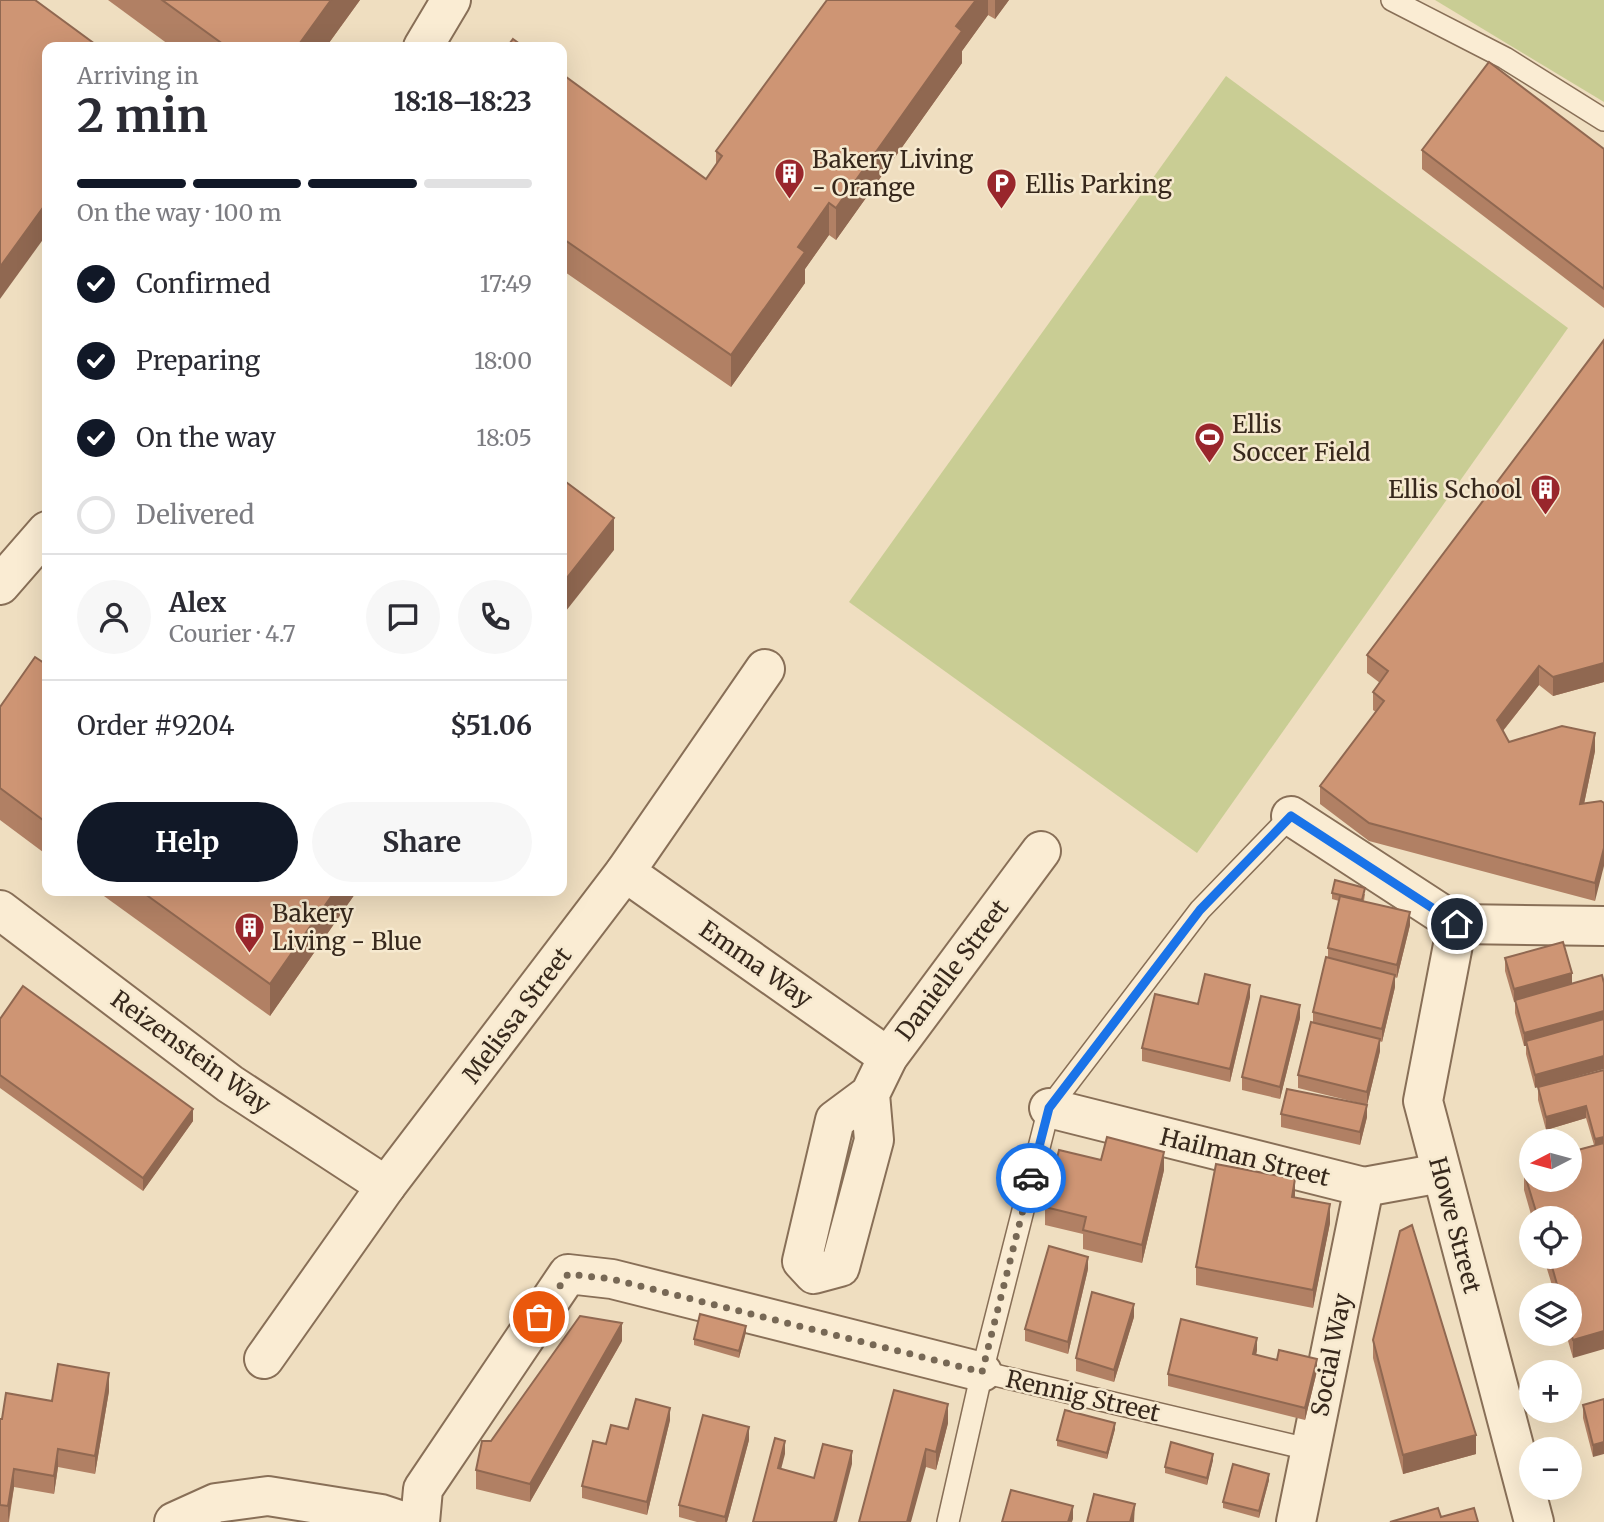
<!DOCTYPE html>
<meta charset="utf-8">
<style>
:root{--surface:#fff;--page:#f7f7f7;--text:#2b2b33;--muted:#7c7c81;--line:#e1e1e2;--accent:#111827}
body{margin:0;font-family:Merriweather,serif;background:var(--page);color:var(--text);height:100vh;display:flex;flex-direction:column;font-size:26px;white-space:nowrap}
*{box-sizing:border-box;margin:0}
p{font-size:23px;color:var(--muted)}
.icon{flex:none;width:38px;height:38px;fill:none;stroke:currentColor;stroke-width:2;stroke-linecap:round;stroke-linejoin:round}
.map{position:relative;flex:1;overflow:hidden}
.side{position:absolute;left:42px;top:42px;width:525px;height:854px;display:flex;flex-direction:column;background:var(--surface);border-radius:14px;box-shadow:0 7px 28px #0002}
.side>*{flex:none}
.needle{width:46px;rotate:264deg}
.fabs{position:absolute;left:1519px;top:1129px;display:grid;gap:14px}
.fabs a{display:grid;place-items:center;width:63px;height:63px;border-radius:50%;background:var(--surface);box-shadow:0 7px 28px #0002;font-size:35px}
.pin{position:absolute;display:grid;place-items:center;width:60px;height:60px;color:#fff;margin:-30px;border:4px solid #fff;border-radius:50%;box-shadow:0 2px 7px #0007}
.courier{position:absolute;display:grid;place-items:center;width:70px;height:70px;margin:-35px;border:5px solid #1a73e8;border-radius:50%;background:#fff;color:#222;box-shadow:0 2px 9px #0007}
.headline em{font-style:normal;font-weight:700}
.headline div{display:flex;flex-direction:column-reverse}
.headline{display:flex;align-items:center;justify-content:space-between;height:119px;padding:0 35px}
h1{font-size:46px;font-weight:700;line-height:52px}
.bar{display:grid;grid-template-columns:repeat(4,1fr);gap:10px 7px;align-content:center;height:84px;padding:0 35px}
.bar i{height:9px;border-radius:5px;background:var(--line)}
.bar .current{background:var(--accent)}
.bar p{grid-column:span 4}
.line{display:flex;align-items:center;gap:18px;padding:0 35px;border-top:2px solid var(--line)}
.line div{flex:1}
.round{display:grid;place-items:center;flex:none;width:74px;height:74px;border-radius:37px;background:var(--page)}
ol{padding:0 35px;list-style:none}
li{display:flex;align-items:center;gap:21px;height:77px}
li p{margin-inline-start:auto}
li .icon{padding:7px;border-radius:50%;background:var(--accent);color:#fff;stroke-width:4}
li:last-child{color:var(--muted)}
li i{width:38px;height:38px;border:4px solid var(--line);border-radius:50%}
.cta{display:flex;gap:14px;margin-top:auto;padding:14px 35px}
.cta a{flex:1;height:80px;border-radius:42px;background:var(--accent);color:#fff;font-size:28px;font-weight:700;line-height:80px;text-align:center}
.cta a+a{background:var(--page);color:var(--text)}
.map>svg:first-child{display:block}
.green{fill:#c9cd94}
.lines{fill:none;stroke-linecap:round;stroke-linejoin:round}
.service-casing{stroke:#886f57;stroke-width:24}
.minor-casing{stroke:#886f57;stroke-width:42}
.service{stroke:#faecd3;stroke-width:21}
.minor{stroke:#faecd3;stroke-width:38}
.wall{fill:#b18064}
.shaded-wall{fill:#906851}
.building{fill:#ce9574;stroke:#906851;stroke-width:2}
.done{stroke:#776855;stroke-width:7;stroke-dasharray:0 12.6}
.route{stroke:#1a73e8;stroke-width:9}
.labels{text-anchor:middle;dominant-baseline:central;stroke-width:5;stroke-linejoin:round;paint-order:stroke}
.poi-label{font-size:24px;fill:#37281c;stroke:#f6e9cf;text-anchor:start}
.street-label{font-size:24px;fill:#37281c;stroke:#f6e9cf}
</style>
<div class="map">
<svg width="1604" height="1522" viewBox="0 0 1604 1522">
<rect width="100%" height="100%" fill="#efdec0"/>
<g class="green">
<path d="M1435 0H1604V102Z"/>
<path d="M1226 76 1568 328 1197 853 849 602Z"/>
</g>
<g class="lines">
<defs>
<g id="service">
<path d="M1392 0 1505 58 1604 120"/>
<path d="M982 1372 1312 1450"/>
<path d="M948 1522 982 1372 1049 1108 1200 910 1291 816"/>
</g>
<g id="minor">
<path d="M423 47 451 0"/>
<path d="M0 585 47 531"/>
<path d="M1291 816 1457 924 1604 926"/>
<path d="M625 872 888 1057"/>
<path d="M0 910 230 1084 386 1186"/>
<path d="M1457 924 1423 1101 1534 1522"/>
<path d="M870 1094 874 1140 840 1267 814 1274 802 1261 835 1120 870 1094 888 1057 1041 851"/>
<path d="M1049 1108 1364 1187 1441 1173"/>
<path d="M264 1359 386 1186 625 872 765 669"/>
<path d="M174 1522 216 1503 268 1496 381 1514 405 1522"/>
<path d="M420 1522 423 1489 568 1274 612 1279 982 1372"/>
<path d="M1296 1522 1364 1187"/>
</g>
</defs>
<use href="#service" class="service-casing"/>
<use href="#minor" class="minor-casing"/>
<use href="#service" class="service"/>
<use href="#minor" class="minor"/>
</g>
<g class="wall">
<path d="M108 0H360L326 47H172Z"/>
<path d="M827 0H1009L995 19 988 15 962 51V63L836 240 829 235 805 269V283L731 387 562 270V74L706 179 716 164V151Z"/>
<path d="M1604 149V308L1422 169V150Z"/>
<path d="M1604 340V682L1553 696 1539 685 1503 731 1509 742 1595 751 1584 804 1601 801 1595 901 1369 841 1320 804V786L1376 712 1373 710V692L1380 683 1367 673V655Z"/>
<path d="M47 665V855L0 820V707Z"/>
<path d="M97 891H357L270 1016Z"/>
<path d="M1332 893 1365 894 1364 901 1410 925 1397 978 1395 977V987L1382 1042 1380 1041V1051L1367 1105 1298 1088V1075L1313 1023V1012L1328 958V948L1339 901 1332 899Z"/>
<path d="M1563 942 1535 1088 1526 1054V1046H1524L1515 1013V1001L1514 1002 1505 971V958Z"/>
<path d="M1250 997 1230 1082 1142 1061V1048L1198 1004Z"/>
<path d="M1300 1018 1280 1099 1242 1090V1077Z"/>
<path d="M0 1019 193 1121 143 1191 0 1088Z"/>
<path d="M1604 1070 1573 1358 1566 1334H1570V1295H1555L1543 1256H1570V1218H1532L1524 1190V1172L1574 1157V1151L1594 1145 1586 1118 1546 1130 1538 1100V1087Z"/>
<path d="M1281 1114 1367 1117 1360 1145 1281 1127Z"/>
<path d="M1101 1160 1164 1170 1142 1263 1083 1249V1234L1045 1225V1207Z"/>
<path d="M1330 1223 1313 1308 1196 1285V1267Z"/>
<path d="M1088 1269 1068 1354 1025 1341V1329Z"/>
<path d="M1134 1317 1114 1382 1076 1371V1358Z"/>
<path d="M746 1332 739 1358 694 1345V1339Z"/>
<path d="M1373 1340 1476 1454 1403 1474 1373 1358Z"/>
<path d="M622 1341 530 1502 476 1489V1470Z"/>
<path d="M1257 1350 1256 1355 1317 1371 1305 1420 1168 1386V1374Z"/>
<path d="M894 1390 948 1423 936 1470 926 1467Z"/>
<path d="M109 1391 95 1474 58 1467 54 1494 14 1487 9 1522H0V1419H2L52 1401Z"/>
<path d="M1604 1399 1593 1457 1583 1418V1405Z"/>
<path d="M670 1420 647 1515 582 1498V1486L606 1444 628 1429Z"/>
<path d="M1115 1429 1107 1459 1057 1446V1440Z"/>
<path d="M749 1440 727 1522H697L679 1517V1505Z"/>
<path d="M1213 1460 1207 1485 1165 1473V1467Z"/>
<path d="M1269 1480 1259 1518 1223 1508V1502Z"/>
</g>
<g class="shaded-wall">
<path d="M331 0H360L326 47H297Z"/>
<path d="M976 0H988V15L962 51V63L836 240V208L956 26Z"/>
<path d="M995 0H1009L995 19Z"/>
<path d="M47 202V234L0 299V267Z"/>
<path d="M829 203V235L805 269V283L731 387V355L798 247Z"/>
<path d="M614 518V550L562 616V584Z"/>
<path d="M1604 663V682L1553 696V677Z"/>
<path d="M1539 666V685L1497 738V720Z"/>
<path d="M1595 733V751L1580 823V804Z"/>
<path d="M1604 848V866L1595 901V883Z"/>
<path d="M335 891H357L270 1016V984Z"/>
<path d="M1410 912V925L1397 978V965Z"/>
<path d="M1572 973V985L1514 1002V989Z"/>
<path d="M1395 975V987L1382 1042V1029Z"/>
<path d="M1250 985V997L1230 1082V1069Z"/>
<path d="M1300 1005V1018L1280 1099V1087Z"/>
<path d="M1604 1011V1024L1526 1041V1046H1524V1033Z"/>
<path d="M1380 1039V1051L1367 1105V1092Z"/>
<path d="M1604 1056V1069L1535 1088V1075Z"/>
<path d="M1367 1105V1117L1360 1145V1132Z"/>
<path d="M1586 1106V1118L1546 1130V1117Z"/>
<path d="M193 1109V1121L143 1191V1178Z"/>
<path d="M1604 1137V1149L1595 1151V1139Z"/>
<path d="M1164 1152V1170L1142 1263V1245Z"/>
<path d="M1295 1179V1198L1292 1197Z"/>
<path d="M1330 1204V1223L1313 1308V1290Z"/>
<path d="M1088 1257V1269L1068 1354V1342Z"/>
<path d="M1134 1304V1317L1114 1382V1370Z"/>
<path d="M622 1323V1341L530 1502V1484Z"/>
<path d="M746 1326V1332L739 1358V1351Z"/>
<path d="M1604 1331V1349L1573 1358V1340Z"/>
<path d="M1257 1338V1350L1253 1367V1354Z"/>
<path d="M1317 1359V1371L1305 1420V1408Z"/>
<path d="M109 1373V1391L95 1474V1456Z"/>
<path d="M948 1404V1423L936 1470V1452Z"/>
<path d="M670 1408V1420L647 1515V1502Z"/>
<path d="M1115 1423V1429L1107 1459V1453Z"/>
<path d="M749 1427V1440L727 1522H725V1517Z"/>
<path d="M1476 1435V1454L1403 1474V1455Z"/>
<path d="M785 1441V1454L778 1481V1468Z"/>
<path d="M1604 1442V1454L1593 1457V1445Z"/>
<path d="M58 1449V1467L54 1494V1476Z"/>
<path d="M926 1449V1467L911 1522H907Z"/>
<path d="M852 1451V1464L837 1522H834Z"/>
<path d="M1213 1454V1460L1207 1485V1478Z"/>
<path d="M14 1469V1487L8 1522V1506Z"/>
<path d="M1269 1474V1480L1259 1518V1511Z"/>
<path d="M1135 1504 1134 1522H1130Z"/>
<path d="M1073 1506V1519L1072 1522H1068Z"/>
</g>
<g class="building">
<path d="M0 0H35L99 47H47V202L0 267Z"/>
<path d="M162 0H331L297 47H227Z"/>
<path d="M827 0H976L956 26 962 31 836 208 829 203 798 247 805 252 731 355 562 238V74L706 179 722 156 716 151Z"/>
<path d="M513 39 524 47H507Z"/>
<path d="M1489 62 1604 149V289L1422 150Z"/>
<path d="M1604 340V663L1553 677 1539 666 1497 720 1509 742 1562 726 1595 733 1580 804 1601 801 1604 803V848L1595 883 1369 823 1320 786 1384 701 1373 692 1388 671 1367 655Z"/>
<path d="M562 479 614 518 562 584Z"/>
<path d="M35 657 47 665V823L0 788V707Z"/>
<path d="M1335 880 1365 888 1362 900 1332 893Z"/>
<path d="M141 891H335L270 984Z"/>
<path d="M1340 896 1410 912 1397 965 1328 948Z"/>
<path d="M1563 942 1572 973 1514 989 1505 958Z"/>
<path d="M1326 957 1395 975 1382 1029 1313 1012Z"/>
<path d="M1205 974 1250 985 1230 1069 1142 1048 1155 994 1198 1004Z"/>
<path d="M1602 975 1604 983V1011L1524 1033 1515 1000Z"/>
<path d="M23 986 193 1109 143 1178 0 1075V1019Z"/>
<path d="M1261 996 1300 1005 1280 1087 1242 1077Z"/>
<path d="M1604 1019V1056L1535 1075 1526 1041Z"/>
<path d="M1311 1022 1380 1039 1367 1092 1298 1075Z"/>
<path d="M1604 1070V1137L1595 1139 1586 1106 1546 1117 1538 1087Z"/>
<path d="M1287 1089 1367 1105 1360 1132 1281 1114Z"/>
<path d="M1107 1137 1164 1152 1142 1245 1083 1230 1086 1217 1045 1207 1059 1150 1101 1160Z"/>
<path d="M1604 1143V1331L1573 1340 1570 1329V1295H1560L1549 1256H1570V1218H1538L1524 1172 1531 1170V1180H1570V1158L1576 1156 1574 1151Z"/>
<path d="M1216 1164 1295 1179 1292 1197 1330 1204 1313 1290 1196 1267Z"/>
<path d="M1412 1225 1476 1435 1403 1455 1373 1340 1400 1231Z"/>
<path d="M1049 1246 1088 1257 1068 1342 1025 1329Z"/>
<path d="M1092 1292 1134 1304 1114 1370 1076 1358Z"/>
<path d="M700 1314 746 1326 739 1351 694 1339Z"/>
<path d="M580 1316 622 1323 530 1484 476 1470 482 1441H491Z"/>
<path d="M1181 1319 1257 1338 1253 1354 1277 1360 1279 1350 1317 1359 1305 1408 1168 1374Z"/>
<path d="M58 1364 109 1373 95 1456 58 1449 54 1476 14 1469 8 1506 0 1505V1419H2L6 1393 52 1401Z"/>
<path d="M894 1390 948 1404 936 1452 926 1449 907 1522H859Z"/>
<path d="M636 1399 670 1408 647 1502 582 1486 593 1441 606 1444 611 1425 628 1429Z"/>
<path d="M1604 1399V1442L1593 1445 1583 1405Z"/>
<path d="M1065 1410 1115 1423 1107 1453 1057 1440Z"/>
<path d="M703 1415 749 1427 725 1517 679 1505Z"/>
<path d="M775 1438 785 1441 778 1468 814 1478 823 1444 852 1451 834 1522H753Z"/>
<path d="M1171 1442 1213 1454 1207 1478 1165 1467Z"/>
<path d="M1233 1464 1269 1474 1259 1511 1223 1502Z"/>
<path d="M1011 1490 1073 1506 1068 1522H1002Z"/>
<path d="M1094 1494 1135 1504 1130 1522H1087Z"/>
<path d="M1438 1508 1441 1517 1474 1508 1478 1522H1390Z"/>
</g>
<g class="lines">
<path class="done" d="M539 1317 568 1274 612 1279 982 1372 1031 1178"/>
<path class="route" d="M1031 1178 1049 1108 1200 910 1291 816 1457 924"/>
</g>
<defs>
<symbol id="building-pin" viewBox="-11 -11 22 30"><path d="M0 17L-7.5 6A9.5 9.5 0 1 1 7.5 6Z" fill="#99262c" stroke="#f6e9cf"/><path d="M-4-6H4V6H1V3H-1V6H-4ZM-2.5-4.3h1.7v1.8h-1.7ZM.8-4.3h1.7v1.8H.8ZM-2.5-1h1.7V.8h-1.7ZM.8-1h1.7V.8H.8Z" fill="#fff"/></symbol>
<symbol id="parking-pin" viewBox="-11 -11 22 30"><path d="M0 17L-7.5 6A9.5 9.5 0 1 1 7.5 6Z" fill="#99262c" stroke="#f6e9cf"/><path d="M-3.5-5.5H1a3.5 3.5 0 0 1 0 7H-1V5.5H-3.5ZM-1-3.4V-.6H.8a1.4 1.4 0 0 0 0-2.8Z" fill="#fff"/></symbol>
<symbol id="stadium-pin" viewBox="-11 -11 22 30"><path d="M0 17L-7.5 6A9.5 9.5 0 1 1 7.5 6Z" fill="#99262c" stroke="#f6e9cf"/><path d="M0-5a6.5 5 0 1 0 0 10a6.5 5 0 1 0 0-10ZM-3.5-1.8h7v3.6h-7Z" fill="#fff"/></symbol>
</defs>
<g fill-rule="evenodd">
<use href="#building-pin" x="772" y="156" width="35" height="47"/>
<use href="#parking-pin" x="984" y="166" width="35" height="47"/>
<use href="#stadium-pin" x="1192" y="420" width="35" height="47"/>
<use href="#building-pin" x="1528" y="472" width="35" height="47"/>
<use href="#building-pin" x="232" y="910" width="35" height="47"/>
</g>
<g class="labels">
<g class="poi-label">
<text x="812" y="159">Bakery Living<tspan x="812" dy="28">- Orange</tspan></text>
<text x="1025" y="184">Ellis Parking</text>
<text x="1232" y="424">Ellis<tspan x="1232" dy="28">Soccer Field</tspan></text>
<text x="1522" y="489" text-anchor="end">Ellis School</text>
<text x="272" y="913">Bakery<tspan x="272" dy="28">Living - Blue</tspan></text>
</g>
<g class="street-label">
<text transform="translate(756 964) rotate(35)">Emma Way</text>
<text transform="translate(952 970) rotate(-53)">Danielle Street</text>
<text transform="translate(517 1015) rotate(-53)">Melissa Street</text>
<text transform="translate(191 1052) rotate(36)">Reizenstein Way</text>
<text transform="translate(1245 1157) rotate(14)">Hailman Street</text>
<text transform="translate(1455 1225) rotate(75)">Howe Street</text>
<text transform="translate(1331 1355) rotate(-79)">Social Way</text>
<text transform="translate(1083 1396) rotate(13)">Rennig Street</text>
</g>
</g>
</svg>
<div class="fabs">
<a><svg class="needle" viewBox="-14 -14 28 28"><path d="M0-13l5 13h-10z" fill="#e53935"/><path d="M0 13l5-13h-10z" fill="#7c7c81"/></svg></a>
<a><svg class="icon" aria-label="locate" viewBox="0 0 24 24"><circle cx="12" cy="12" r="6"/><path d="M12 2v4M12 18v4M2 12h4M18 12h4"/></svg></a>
<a><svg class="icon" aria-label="layers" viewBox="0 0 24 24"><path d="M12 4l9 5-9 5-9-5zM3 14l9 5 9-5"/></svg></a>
<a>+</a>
<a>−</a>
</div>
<div class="pin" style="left:539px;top:1317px;background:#ea580c"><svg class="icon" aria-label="bag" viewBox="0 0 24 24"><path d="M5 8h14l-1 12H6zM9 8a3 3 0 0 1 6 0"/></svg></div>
<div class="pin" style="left:1457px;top:924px;background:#1f2937"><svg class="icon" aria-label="home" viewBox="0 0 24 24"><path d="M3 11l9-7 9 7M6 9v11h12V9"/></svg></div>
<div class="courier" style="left:1031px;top:1178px"><svg class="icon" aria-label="car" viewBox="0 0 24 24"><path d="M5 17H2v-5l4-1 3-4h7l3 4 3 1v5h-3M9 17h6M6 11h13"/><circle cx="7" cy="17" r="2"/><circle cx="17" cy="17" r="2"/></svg></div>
<section class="side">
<div class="headline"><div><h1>2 min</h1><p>Arriving in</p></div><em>18:18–18:23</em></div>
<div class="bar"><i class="current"></i><i class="current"></i><i class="current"></i><i></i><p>On the way · 100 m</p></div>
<ol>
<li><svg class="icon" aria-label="check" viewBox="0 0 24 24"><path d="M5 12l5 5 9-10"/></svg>Confirmed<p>17:49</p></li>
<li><svg class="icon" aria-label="check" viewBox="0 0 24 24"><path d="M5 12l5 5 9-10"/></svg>Preparing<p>18:00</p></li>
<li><svg class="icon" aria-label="check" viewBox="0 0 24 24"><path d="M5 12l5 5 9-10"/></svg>On the way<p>18:05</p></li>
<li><i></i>Delivered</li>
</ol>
<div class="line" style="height:126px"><a class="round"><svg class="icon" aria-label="person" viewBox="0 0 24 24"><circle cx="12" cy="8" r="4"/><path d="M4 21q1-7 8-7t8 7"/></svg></a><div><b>Alex</b><p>Courier · 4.7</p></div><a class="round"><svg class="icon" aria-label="chat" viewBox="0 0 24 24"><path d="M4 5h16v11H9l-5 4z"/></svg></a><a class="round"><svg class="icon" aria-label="phone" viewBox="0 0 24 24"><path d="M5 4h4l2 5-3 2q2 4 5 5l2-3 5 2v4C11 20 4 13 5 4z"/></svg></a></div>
<div class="line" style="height:91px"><div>Order #9204</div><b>$51.06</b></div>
<div class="cta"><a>Help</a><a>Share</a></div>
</section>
</div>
